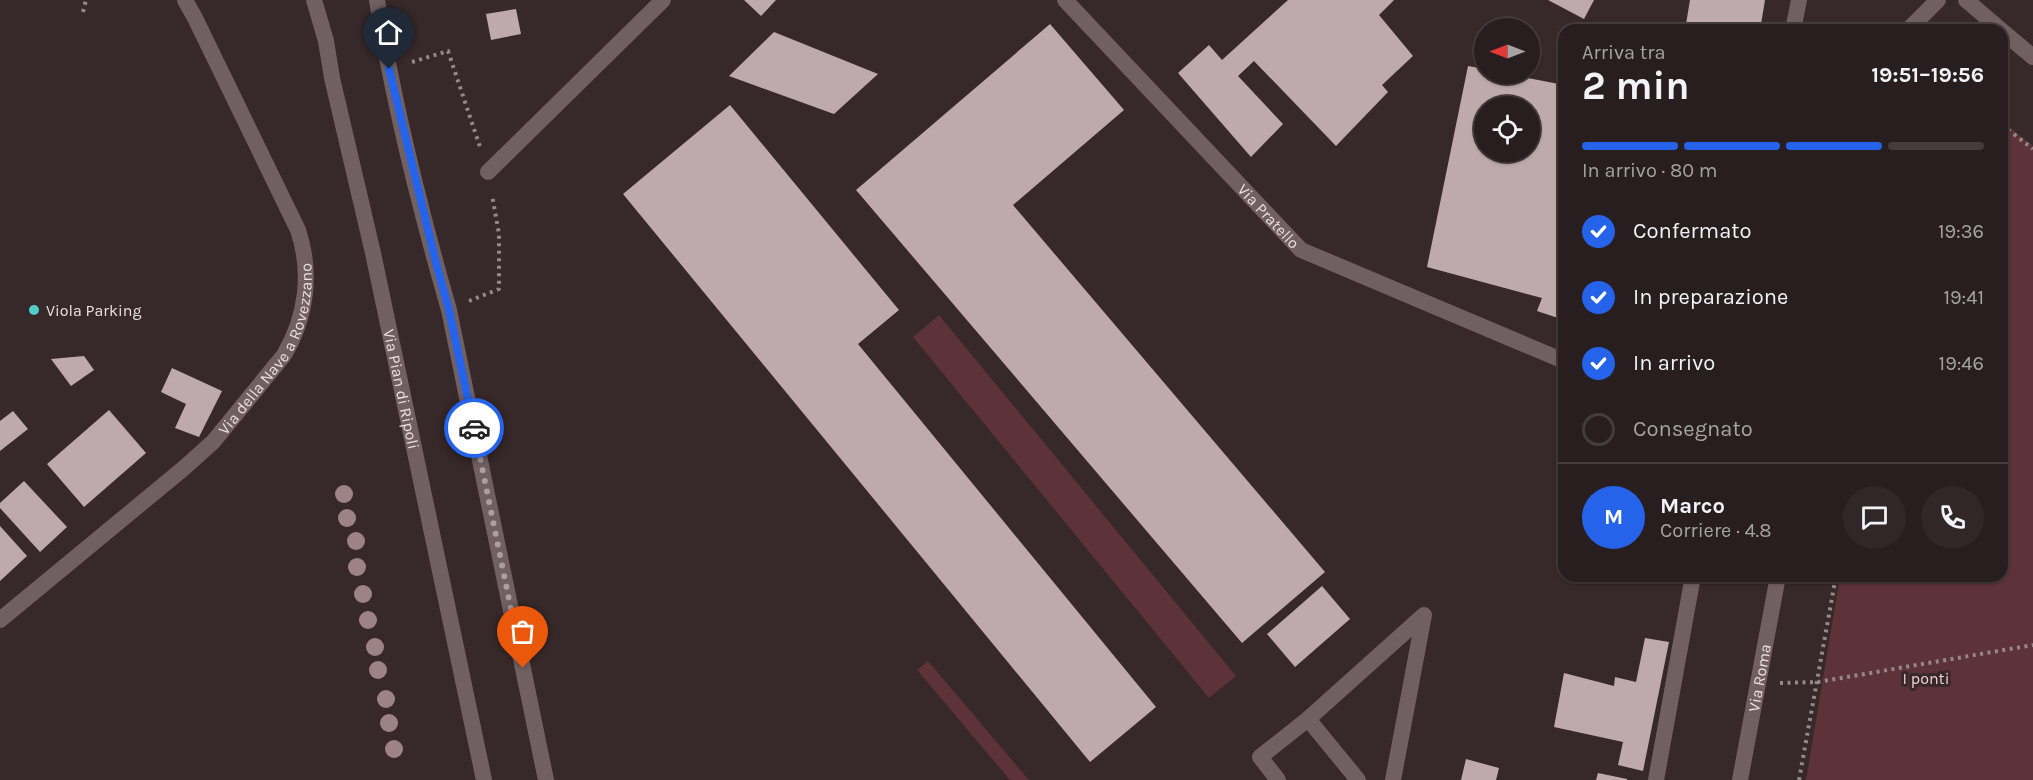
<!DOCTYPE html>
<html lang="it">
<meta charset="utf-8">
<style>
:root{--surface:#291e1f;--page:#312728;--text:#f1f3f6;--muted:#a5a2a4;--line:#453c3d;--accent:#2563eb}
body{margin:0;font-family:Karla,sans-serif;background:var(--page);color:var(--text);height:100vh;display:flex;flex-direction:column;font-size:22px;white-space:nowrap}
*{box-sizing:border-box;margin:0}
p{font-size:20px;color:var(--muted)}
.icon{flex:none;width:33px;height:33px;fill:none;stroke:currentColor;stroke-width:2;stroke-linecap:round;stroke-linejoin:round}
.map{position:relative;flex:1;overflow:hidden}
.details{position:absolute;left:1558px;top:24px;width:450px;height:558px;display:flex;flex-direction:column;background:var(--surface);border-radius:18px;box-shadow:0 2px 4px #0004,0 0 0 2px var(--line)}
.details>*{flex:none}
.needle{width:39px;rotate:270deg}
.tools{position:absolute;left:1474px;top:18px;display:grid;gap:12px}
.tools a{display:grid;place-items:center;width:66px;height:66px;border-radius:50%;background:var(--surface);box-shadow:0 2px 4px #0004,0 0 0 2px var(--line);font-size:30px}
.pin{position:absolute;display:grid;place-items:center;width:51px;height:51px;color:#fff;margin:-62px -26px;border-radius:50% 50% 50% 0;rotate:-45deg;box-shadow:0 0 6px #0007}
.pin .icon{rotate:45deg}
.courier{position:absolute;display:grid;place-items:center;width:60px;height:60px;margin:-30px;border:4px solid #2563eb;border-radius:50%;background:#fff;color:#222;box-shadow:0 2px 8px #0007}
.head em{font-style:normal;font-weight:700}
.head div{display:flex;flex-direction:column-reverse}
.head{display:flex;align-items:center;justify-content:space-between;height:102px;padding:0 24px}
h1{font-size:39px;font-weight:700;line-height:45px}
.bar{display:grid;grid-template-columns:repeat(4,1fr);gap:9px 6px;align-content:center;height:72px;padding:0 24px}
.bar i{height:8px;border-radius:4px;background:var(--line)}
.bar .active{background:var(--accent)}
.bar p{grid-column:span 4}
.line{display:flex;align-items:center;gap:15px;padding:0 24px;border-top:2px solid var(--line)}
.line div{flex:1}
.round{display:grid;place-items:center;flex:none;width:63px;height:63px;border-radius:32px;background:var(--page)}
ol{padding:0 24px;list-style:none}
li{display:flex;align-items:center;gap:18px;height:66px}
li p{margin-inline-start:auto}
li .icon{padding:6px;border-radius:50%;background:var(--accent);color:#fff;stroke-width:4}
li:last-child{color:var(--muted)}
li i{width:33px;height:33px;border:3px solid var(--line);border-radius:50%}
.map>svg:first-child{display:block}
.green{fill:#5d3238}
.building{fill:#beaaac;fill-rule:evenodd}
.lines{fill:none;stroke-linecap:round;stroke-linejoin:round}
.path{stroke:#948889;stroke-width:4;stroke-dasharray:3 4.5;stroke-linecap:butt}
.service{stroke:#716062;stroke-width:16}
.pedestrian{stroke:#716062;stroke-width:16}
.minor{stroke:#716062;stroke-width:16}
.tertiary{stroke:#716062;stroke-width:16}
.secondary{stroke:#716062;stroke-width:16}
.tree{fill:#9e8386}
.done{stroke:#aba0a1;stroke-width:6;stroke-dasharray:0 10.8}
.route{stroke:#2563eb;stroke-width:8}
.poi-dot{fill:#53cdca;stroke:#372829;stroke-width:2}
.labels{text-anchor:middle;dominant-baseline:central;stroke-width:6;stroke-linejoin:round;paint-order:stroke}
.street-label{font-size:16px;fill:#eae0e1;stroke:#372829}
.poi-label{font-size:16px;fill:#eae0e1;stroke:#372829;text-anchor:start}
.park-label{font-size:16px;fill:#f3ced2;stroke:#372829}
</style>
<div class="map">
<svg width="2033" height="780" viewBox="0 0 2033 780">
<rect width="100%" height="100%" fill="#372829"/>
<g class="green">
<path d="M2003 122 2033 146V780H1806L1840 576H2002Z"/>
<path d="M939 315 1236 676 1209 698 913 337Z"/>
<path d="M928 661 1029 780H1010L917 670Z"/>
</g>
<g class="building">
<path d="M744 0H776L761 16Z"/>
<path d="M1288 0H1394L1379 15 1413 56 1382 85 1388 92 1336 146 1254 61 1238 76 1283 124 1251 157 1178 73 1209 45 1222 60Z"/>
<path d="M1548 0H1594L1584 19Z"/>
<path d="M1690 0H1765L1760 30H1685Z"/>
<path d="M516 9 521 34 491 40 486 14Z"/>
<path d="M1050 24 1124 110 1013 205 1325 572 1242 643 856 190Z"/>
<path d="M774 32 878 74 834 114 729 76Z"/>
<path d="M1468 66 1485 69V74H1507L1564 85V320L1537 311 1542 298 1427 267ZM1485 106H1530V152H1485Z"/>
<path d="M730 105 899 310 858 344 1156 707 1090 762 623 194Z"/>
<path d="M84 356 94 370 71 386 51 359Z"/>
<path d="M172 368 222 391 199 437 175 428 186 404 161 392Z"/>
<path d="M109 410 146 453 84 507 47 464Z"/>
<path d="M13 411 28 429 0 451V421Z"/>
<path d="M24 481 67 527 40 552 0 508V503Z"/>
<path d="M0 526 27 556 0 581Z"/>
<path d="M1322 586 1350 619 1295 667 1267 634Z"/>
<path d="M1645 638 1669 642 1643 771 1618 765 1623 742 1554 727 1564 673 1614 686 1615 677 1636 682Z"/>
<path d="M1466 759 1499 768 1496 780H1461Z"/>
<path d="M1598 773 1627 779V780H1596Z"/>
</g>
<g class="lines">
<g class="path">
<path d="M83 12 86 0"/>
<path d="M412 62 448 51 480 147"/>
<path d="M2002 125 2033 149"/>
<path d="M469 301 499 289V234L492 195"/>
<path d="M1780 683 1818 682 2033 645"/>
<path d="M1799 780 1836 576"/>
</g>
<g class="service">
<path d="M1308 719 1358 780"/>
<path d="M1278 780 1260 757 1308 719 1424 615 1393 780"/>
</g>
<path class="pedestrian" id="s1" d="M1065 0 1301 250 1564 361"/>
<g class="minor">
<path d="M1966 0 2001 30"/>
<path d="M1908 30 1938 0"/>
<path d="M2002 31 2033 57"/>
<path d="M488 172 663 0"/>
<path id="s2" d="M0 620 184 468 213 442 284 355C307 316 312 272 298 230L195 18 185 0"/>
<path id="s3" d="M1740 780 1778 576"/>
</g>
<g class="tertiary">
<path d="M1793 30 1799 0"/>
<path d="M1656 780 1693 576"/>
</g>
<g class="secondary">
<path id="s4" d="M314 0 326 41 332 78 373 253 484 780"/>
<path d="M377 0C393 103 420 209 449 310L546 780"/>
</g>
</g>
<g class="tree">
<circle cx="344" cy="494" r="9"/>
<circle cx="347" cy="518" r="9"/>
<circle cx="356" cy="541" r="9"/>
<circle cx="357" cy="567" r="9"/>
<circle cx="363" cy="594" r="9"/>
<circle cx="368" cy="620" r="9"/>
<circle cx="375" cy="647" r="9"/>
<circle cx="378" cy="670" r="9"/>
<circle cx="386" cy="699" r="9"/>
<circle cx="389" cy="723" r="9"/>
<circle cx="394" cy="749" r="9"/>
</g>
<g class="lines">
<path class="done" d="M474 428 523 668"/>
<path class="route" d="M389 69 436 263 449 310 474 428"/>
</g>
<circle class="poi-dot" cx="34" cy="310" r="6"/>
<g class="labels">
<g class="street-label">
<text stroke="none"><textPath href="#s1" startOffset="297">Via Pratello</textPath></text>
<text stroke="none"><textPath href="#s2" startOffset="388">Via della Nave a Rovezzano</textPath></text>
<text stroke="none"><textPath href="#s4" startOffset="399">Via Pian di Ripoli</textPath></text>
<text stroke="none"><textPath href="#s3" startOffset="104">Via Roma</textPath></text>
</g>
<g class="poi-label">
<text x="46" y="310">Viola Parking</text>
</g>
<g class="park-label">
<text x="1926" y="678">I ponti</text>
</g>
</g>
</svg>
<div class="tools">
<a><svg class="needle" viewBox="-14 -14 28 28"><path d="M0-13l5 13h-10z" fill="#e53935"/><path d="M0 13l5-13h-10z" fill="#a5a2a4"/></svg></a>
<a><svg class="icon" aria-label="locate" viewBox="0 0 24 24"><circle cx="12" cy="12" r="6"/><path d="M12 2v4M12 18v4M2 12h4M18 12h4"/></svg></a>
</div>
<div class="pin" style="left:523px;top:668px;background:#ea580c"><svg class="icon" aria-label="bag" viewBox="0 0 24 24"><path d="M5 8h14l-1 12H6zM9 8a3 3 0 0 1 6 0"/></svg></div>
<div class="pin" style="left:389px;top:69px;background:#1f2937"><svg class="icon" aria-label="home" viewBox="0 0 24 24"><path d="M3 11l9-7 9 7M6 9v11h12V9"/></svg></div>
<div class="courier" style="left:474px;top:428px"><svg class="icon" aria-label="car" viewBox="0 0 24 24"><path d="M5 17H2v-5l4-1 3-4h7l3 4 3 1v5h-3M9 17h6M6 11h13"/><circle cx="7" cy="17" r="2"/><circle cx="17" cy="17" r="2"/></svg></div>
<section class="details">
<div class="head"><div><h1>2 min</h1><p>Arriva tra</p></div><em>19:51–19:56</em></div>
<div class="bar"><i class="active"></i><i class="active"></i><i class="active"></i><i></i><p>In arrivo · 80 m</p></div>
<ol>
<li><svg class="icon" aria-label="check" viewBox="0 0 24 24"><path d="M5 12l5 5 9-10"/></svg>Confermato<p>19:36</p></li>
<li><svg class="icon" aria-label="check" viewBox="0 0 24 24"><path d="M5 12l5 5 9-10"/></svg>In preparazione<p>19:41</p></li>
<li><svg class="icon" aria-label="check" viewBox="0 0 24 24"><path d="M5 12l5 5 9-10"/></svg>In arrivo<p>19:46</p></li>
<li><i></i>Consegnato</li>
</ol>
<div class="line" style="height:108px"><b class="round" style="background:var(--accent);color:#fff">M</b><div><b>Marco</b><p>Corriere · 4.8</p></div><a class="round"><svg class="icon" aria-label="chat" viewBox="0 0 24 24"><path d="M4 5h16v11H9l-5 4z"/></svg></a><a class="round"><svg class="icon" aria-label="phone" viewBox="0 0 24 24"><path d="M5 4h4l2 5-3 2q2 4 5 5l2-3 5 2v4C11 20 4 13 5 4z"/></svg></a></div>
</section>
</div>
